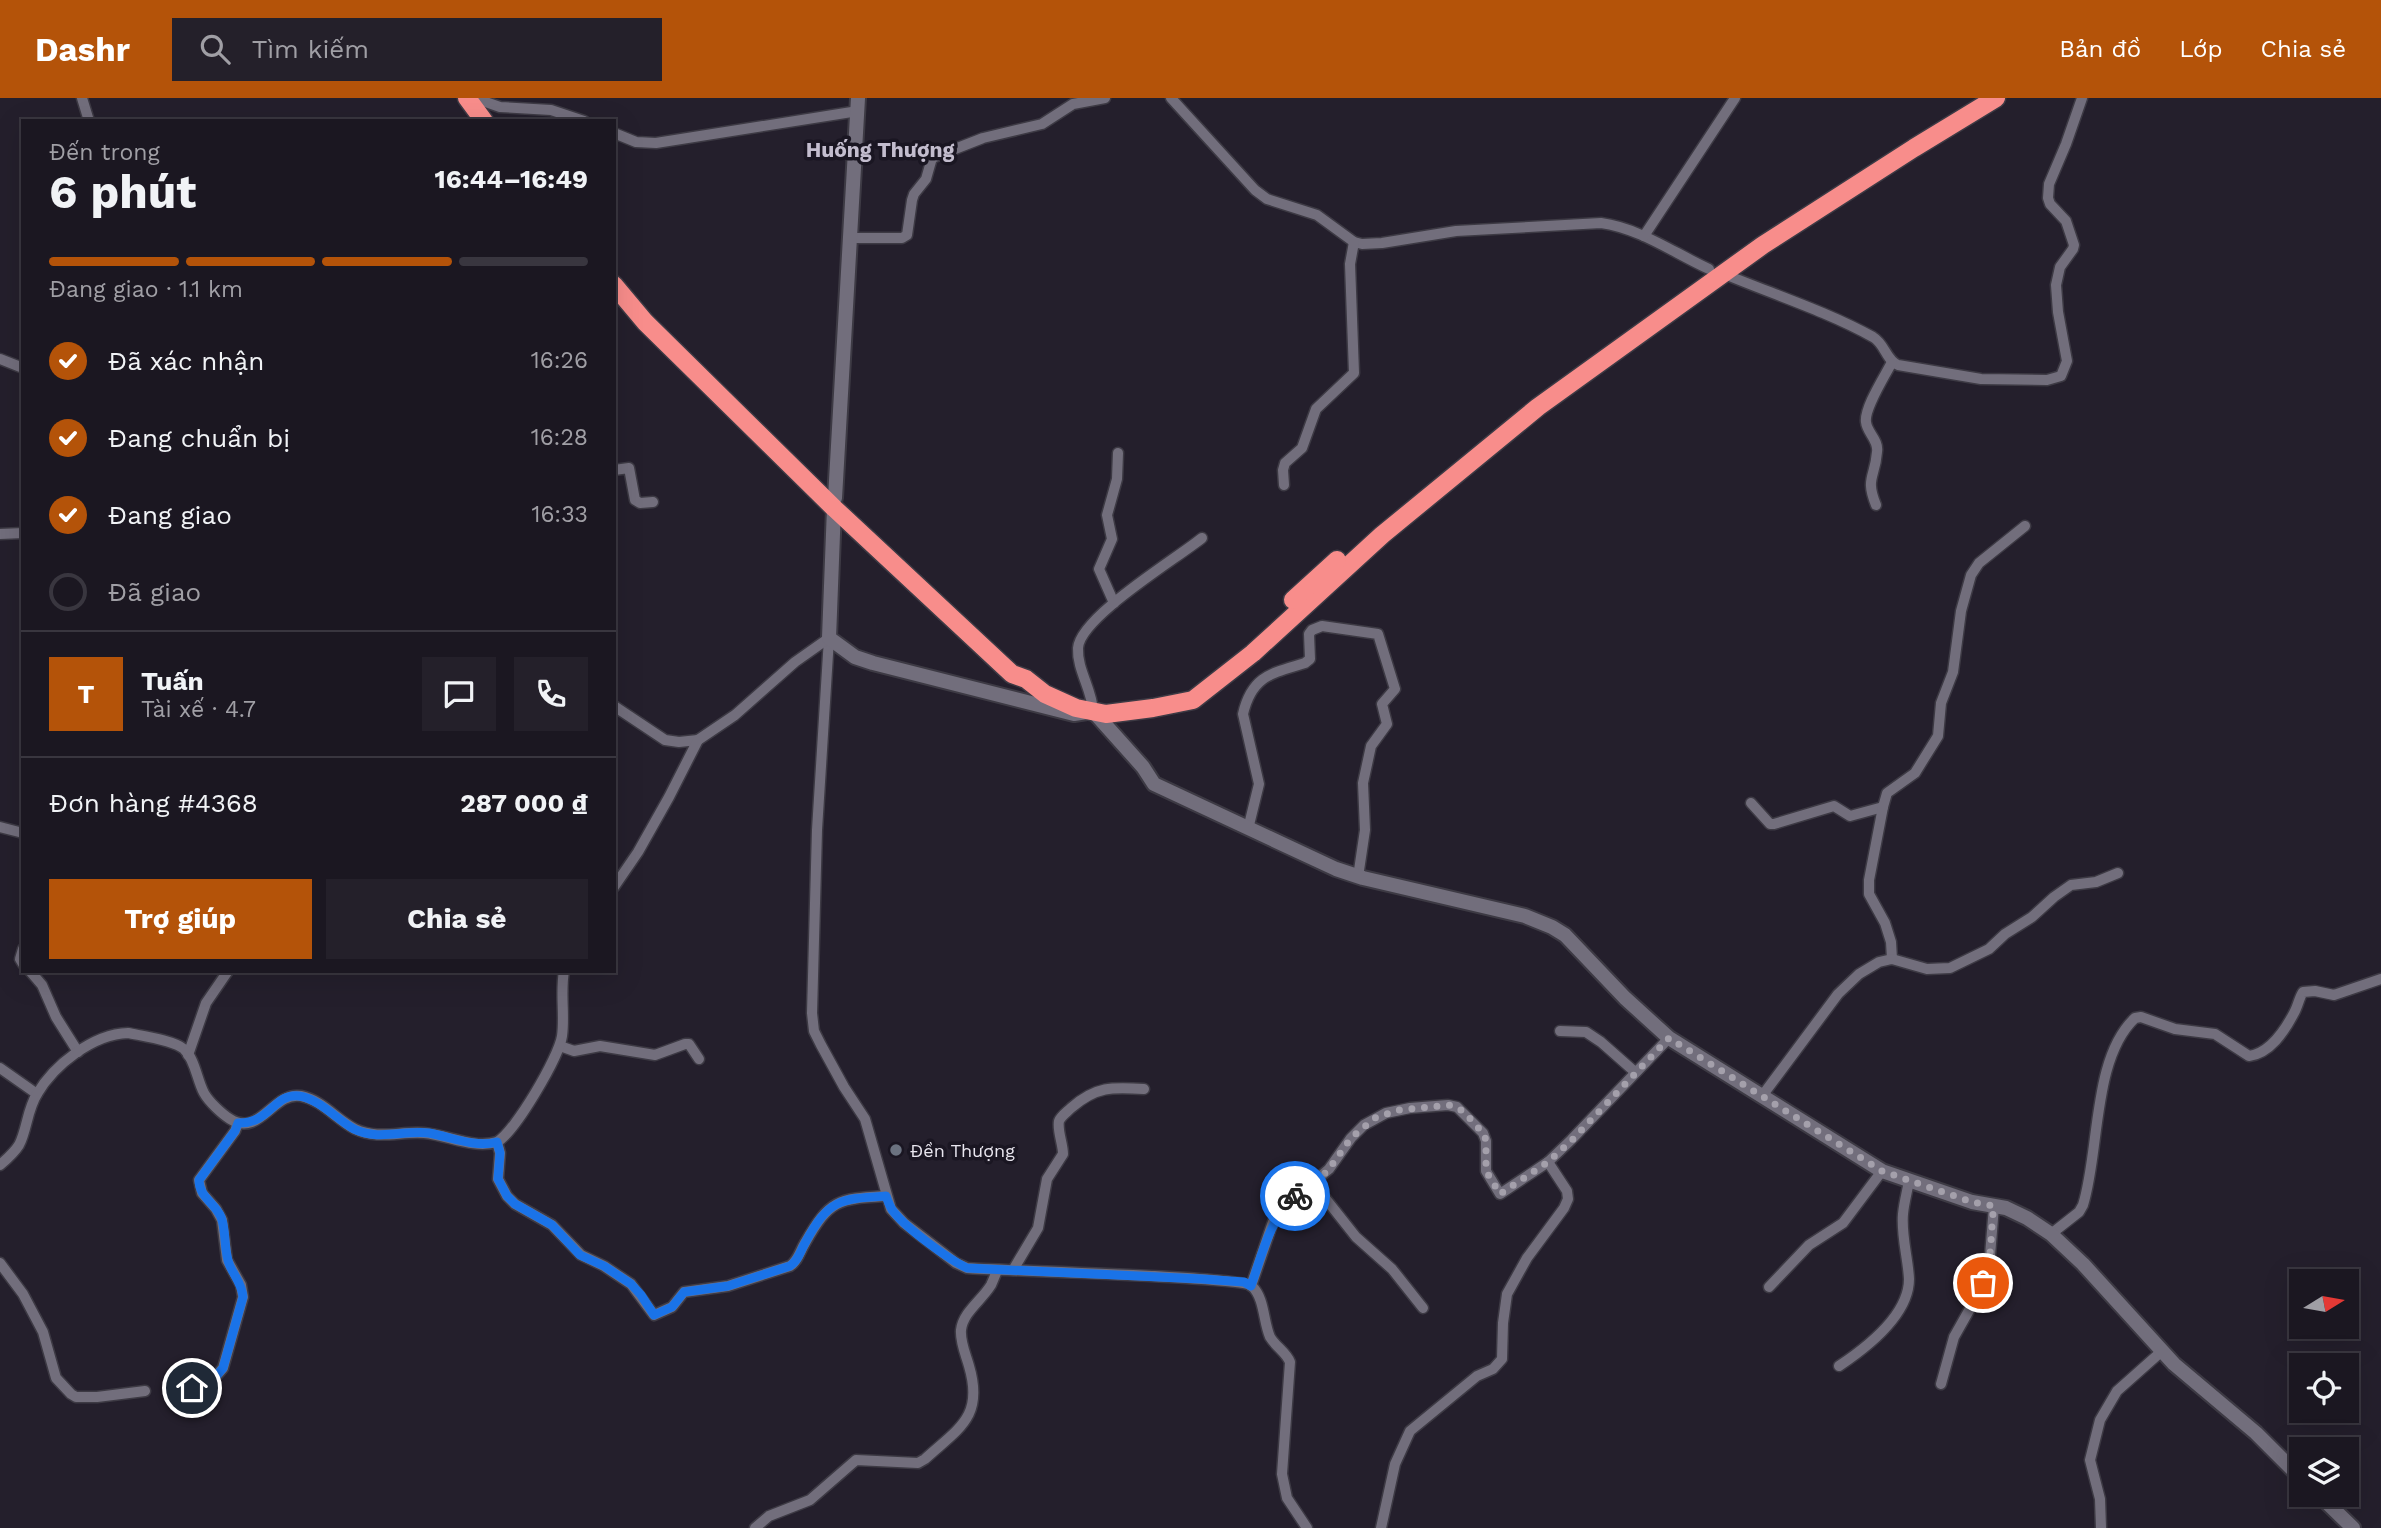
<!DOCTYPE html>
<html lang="vi">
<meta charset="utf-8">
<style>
:root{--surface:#1b1721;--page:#24202a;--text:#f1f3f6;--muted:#a09fa5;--line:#39363f;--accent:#b45309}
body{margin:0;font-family:"Work Sans",sans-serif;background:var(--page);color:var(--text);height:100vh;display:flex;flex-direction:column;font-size:26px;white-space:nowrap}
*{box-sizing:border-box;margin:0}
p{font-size:23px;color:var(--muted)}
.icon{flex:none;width:38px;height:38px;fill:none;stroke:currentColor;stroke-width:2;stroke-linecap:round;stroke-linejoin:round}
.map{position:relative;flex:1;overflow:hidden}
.details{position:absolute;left:21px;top:21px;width:595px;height:854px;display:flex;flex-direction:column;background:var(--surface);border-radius:0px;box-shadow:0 7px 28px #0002,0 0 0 2px var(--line)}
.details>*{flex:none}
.needle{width:46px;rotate:79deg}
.buttons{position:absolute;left:2289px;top:1171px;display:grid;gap:14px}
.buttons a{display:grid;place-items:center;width:70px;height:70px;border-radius:0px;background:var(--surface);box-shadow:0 7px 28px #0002,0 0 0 2px var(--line);font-size:35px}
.pin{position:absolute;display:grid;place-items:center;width:60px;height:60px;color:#fff;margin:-30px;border:4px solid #fff;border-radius:50%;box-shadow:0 2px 7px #0007}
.courier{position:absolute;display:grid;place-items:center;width:70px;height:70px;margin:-35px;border:5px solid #1a73e8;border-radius:50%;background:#fff;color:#222;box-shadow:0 2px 9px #0007}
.overview em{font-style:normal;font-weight:700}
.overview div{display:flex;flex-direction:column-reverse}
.overview{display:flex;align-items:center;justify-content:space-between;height:119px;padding:0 28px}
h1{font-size:46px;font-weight:700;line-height:52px}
.bar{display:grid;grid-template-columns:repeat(4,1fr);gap:10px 7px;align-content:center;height:84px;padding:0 28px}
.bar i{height:9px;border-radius:5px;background:var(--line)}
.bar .selected{background:var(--accent)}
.bar p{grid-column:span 4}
.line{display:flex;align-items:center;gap:18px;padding:0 28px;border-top:2px solid var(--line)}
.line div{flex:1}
.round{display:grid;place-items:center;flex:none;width:74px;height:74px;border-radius:0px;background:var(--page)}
ol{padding:0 28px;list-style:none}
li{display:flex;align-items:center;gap:21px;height:77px}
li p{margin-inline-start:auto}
li .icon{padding:7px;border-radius:50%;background:var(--accent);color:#fff;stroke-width:4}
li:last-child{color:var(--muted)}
li i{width:38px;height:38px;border:4px solid var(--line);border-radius:50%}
.primary-button{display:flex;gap:14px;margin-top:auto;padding:14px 28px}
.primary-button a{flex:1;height:80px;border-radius:0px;background:var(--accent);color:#fff;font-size:28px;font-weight:700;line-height:80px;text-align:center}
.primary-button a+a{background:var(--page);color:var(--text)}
header{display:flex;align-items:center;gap:42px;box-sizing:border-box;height:98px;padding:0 35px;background:var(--accent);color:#fff}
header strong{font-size:33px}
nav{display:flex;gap:38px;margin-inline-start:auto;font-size:24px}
.search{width:490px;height:63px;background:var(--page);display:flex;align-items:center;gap:18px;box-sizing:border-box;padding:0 24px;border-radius:0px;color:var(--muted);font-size:26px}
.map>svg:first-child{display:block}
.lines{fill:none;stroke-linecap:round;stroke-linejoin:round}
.street-casing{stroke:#3d3a44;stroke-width:13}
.secondary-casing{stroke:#3d3a44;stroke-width:18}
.highway-casing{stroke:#3d3a44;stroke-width:21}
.street{stroke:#726e7c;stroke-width:10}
.secondary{stroke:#726e7c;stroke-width:14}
.highway{stroke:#f88d8b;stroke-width:18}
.done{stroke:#a4a0ab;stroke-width:7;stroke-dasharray:0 12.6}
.route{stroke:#1a73e8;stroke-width:9}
.worship-dot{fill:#6b7280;stroke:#1a1622;stroke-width:2.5}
.labels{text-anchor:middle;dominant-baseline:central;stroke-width:7;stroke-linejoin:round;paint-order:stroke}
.poi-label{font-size:18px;fill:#e9e6ef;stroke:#1a1622;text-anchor:start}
.quarter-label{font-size:21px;font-weight:bold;fill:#c3bdce;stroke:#1a1622}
</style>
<header>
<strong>Dashr</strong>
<div class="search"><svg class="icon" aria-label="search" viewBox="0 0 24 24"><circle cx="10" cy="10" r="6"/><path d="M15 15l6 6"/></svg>Tìm kiếm</div>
<nav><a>Bản đồ</a><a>Lớp</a><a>Chia sẻ</a></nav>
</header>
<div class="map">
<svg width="2381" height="1430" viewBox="0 0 2381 1430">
<rect width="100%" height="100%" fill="#241f2c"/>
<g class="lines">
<defs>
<g id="street">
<path d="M82 0 89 23"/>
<path d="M1171 0 1255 92 1267 101 1317 117 1354 144 1362 146 1382 145 1456 133 1601 125C1639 130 1674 155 1709 171"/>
<path d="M480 2 500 9 551 12 584 23"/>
<path d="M614 35 636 44 656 45 858 13"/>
<path d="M1644 138 1735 0"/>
<path d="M851 140H902L907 137 912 102 914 96 926 81 932 60 983 40 1042 26 1073 6 1105 0"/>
<path d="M1722 175C1772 196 1826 213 1873 239 1885 246 1886 262 1898 267L1981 281 2047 282 2061 278 2067 263 2058 214 2056 187 2060 169 2073 151 2074 147 2066 123 2050 106 2048 100 2049 86 2066 46 2082 0"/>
<path d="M0 261 23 270"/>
<path d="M614 372 629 370 635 402 640 405 653 404"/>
<path d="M1284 387 1283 372 1285 365 1302 350 1316 311 1354 275 1350 166 1354 144"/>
<path d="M1876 407C1865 380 1875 380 1877 354 1879 342 1867 335 1866 324 1864 310 1885 278 1892 264"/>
<path d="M0 436 23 435"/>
<path d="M1114 505 1099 471 1112 441 1107 417 1117 381 1118 355"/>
<path d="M829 540 817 732 812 915 814 933 821 947 844 989 865 1021 891 1111 904 1125 956 1165 967 1170C1003 1173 1240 1178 1252 1188 1265 1201 1263 1223 1270 1239 1276 1249 1286 1254 1290 1264L1282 1376 1287 1400 1307 1430"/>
<path d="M614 608 665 642 679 644 698 642"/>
<path d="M1093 613C1092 591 1077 572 1078 550 1080 519 1176 461 1202 440"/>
<path d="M1751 705 1770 726H1774L1834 708 1850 718 1883 709"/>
<path d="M0 729 23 735"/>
<path d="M1248 731 1259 686 1243 616C1252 577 1273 575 1305 565L1310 561 1309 536 1312 532 1322 528 1378 536 1395 591 1382 606 1387 626 1371 648 1363 685 1365 732 1358 779"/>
<path d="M614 789 638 754 669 699 698 642 735 617 795 564 829 540"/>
<path d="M23 851 20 861 23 866"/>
<path d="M1892 861 1891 844 1885 825 1869 796V782L1883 709 1887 695 1915 675 1938 638 1941 605 1953 574 1961 513 1971 477 1979 465 2025 428"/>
<path d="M30 873 42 887 56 919 78 954"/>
<path d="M1560 933 1586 934 1601 944 1635 974"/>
<path d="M560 948 574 953 600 948 655 957 685 946H689L699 961"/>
<path d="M188 957 206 905 228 873"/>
<path d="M0 970 37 996"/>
<path d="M1762 998 1838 896 1859 876 1879 864 1892 861 1927 871 1950 870 1989 851 2005 836 2032 819 2054 799 2071 787 2096 784 2118 775"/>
<path d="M497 1044 500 1055 498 1081 507 1098 515 1106 552 1127 581 1157 604 1168 631 1186 654 1217 672 1209 684 1194 728 1188 790 1168C798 1163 800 1153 805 1145 830 1101 838 1101 886 1098"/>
<path d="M0 1067C7 1061 14 1055 19 1047 27 1032 27 1012 37 996 54 967 93 936 128 935 142 938 173 942 184 951 195 961 197 982 204 995 209 1004 222 1016 230 1021 260 1040 273 993 301 998 322 1002 337 1022 355 1031 378 1042 400 1033 424 1035 448 1037 473 1051 497 1044 515 1034 559 959 562 938 565 917 560 895 564 873"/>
<path d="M1314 1086 1356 1139 1392 1171 1423 1210"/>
<path d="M2051 1136 2079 1114 2083 1107C2100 1053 2092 960 2135 920L2141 919 2175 931 2215 936 2249 958C2270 955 2284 934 2294 915 2298 908 2299 900 2303 894L2315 893 2334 897 2381 881"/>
<path d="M0 1165 23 1196 43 1234 56 1280 71 1296 76 1299H97L145 1293"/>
<path d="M1013 1172 1038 1130 1047 1081 1063 1056C1063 1046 1057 1032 1059 1023 1061 1018 1067 1014 1071 1010 1096 988 1112 989 1144 991"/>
<path d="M1251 1188 1273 1124 1282 1111 1329 1071 1351 1040 1364 1027 1386 1015 1410 1010 1448 1007 1457 1009 1483 1035 1486 1043V1073L1500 1096 1548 1064 1571 1042 1669 940"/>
<path d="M1769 1189 1809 1147 1843 1125 1882 1073"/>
<path d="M1839 1268C1866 1250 1909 1217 1909 1181 1908 1160 1901 1137 1903 1116 1904 1105 1907 1094 1909 1083"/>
<path d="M1941 1286 1954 1239 1976 1200 1989 1170 1994 1108"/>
<path d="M192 1290 212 1283 223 1270 243 1199 241 1187 227 1162 222 1122 216 1111 202 1095 199 1082 235 1033 238 1025"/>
<path d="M755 1430 769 1418 810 1402 856 1362 918 1365 925 1361C959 1330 984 1319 969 1268 966 1257 960 1244 961 1232 963 1214 982 1202 991 1187 993 1183 995 1177 997 1173"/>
<path d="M1381 1430 1395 1366 1410 1333 1477 1278 1493 1271 1502 1261 1503 1225 1507 1196 1527 1160 1564 1110 1568 1101 1567 1093 1548 1064"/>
<path d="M2101 1430 2100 1401 2090 1362 2100 1322 2117 1293 2162 1253"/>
</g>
<g id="secondary">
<path d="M835 400 858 0"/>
<path d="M834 410 829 540 855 559 873 565 1074 616 1093 613 1143 669 1154 686 1336 771 1363 780 1525 818 1552 829 1565 837 1625 900 1669 940 1882 1073 1972 1104 2006 1110 2027 1120 2051 1136 2083 1166 2174 1266 2256 1335 2301 1380"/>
<path d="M2318 1396 2353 1430"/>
</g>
<g id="highway">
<path d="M467 0 484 23"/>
<path d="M614 187 645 224 834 410 1012 576 1026 581 1045 596 1076 610 1106 616 1153 610 1193 602 1253 555 1382 437 1538 309 1763 147 1914 50 1996 0"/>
<path d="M1293 502 1337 462"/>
</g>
</defs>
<use href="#street" class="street-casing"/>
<use href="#secondary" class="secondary-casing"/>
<use href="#highway" class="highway-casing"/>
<use href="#street" class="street"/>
<use href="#secondary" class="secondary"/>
<use href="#highway" class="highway"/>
</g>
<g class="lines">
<path class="done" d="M1295 1098 1314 1086 1329 1071 1351 1040 1375 1020 1399 1012 1448 1007 1457 1009 1465 1015 1483 1035 1486 1042V1073L1500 1096 1548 1064 1572 1042 1669 940 1882 1073 1972 1104 1994 1108C1990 1135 1993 1160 1983 1185"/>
<path class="route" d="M192 1290 212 1283 223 1270 243 1199C242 1186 235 1179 230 1168 223 1153 227 1134 221 1119 215 1105 199 1099 199 1082L235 1033 238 1025C270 1026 274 995 299 998 320 1001 336 1021 354 1031 378 1043 404 1032 429 1035 451 1039 475 1050 497 1044L500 1055 498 1081 507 1098 515 1106 552 1127 580 1157 604 1168 631 1186 641 1197 654 1217 672 1209 684 1194 728 1188 790 1168C798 1163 800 1154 805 1145 829 1101 839 1101 886 1098 888 1103 890 1109 893 1113 906 1130 948 1161 967 1170L1202 1181 1244 1184 1251 1188C1263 1154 1269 1123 1295 1098"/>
</g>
<circle class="worship-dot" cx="896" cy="1052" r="7"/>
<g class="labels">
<g class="poi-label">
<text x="910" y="1052">Đền Thượng</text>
</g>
<g class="quarter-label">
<text x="880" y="51">Huống Thượng</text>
</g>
</g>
</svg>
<div class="buttons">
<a><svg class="needle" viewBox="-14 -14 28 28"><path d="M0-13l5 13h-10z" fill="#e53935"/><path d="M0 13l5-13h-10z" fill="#a09fa5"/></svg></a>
<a><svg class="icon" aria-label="locate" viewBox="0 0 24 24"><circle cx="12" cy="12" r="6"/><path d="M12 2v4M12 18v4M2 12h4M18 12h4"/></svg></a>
<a><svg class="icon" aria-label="layers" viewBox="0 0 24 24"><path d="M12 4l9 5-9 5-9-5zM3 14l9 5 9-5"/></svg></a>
</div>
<div class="pin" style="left:1983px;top:1185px;background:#ea580c"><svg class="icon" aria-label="bag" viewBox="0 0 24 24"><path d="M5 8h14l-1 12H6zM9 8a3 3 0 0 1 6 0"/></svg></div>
<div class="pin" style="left:192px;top:1290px;background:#1f2937"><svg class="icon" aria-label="home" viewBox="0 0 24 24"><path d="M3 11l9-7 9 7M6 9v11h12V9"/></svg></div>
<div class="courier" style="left:1295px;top:1098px"><svg class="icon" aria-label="bike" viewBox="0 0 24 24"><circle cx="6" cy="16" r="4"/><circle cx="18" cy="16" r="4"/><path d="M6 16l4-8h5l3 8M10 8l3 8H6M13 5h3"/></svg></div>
<section class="details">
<div class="overview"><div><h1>6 phút</h1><p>Đến trong</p></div><em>16:44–16:49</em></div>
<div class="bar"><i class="selected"></i><i class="selected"></i><i class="selected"></i><i></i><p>Đang giao · 1.1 km</p></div>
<ol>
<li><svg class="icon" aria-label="check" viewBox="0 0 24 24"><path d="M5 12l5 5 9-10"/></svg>Đã xác nhận<p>16:26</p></li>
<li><svg class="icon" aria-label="check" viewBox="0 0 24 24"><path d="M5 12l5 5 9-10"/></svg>Đang chuẩn bị<p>16:28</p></li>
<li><svg class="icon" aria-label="check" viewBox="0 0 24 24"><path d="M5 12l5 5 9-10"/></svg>Đang giao<p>16:33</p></li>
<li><i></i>Đã giao</li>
</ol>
<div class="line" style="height:126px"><b class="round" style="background:var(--accent);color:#fff">T</b><div><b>Tuấn</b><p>Tài xế · 4.7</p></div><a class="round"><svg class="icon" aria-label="chat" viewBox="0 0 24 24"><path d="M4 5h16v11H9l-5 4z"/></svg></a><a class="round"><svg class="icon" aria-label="phone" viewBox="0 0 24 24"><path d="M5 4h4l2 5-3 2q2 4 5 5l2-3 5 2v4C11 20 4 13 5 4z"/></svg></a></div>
<div class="line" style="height:91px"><div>Đơn hàng #4368</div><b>287 000 ₫</b></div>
<div class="primary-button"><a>Trợ giúp</a><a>Chia sẻ</a></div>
</section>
</div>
